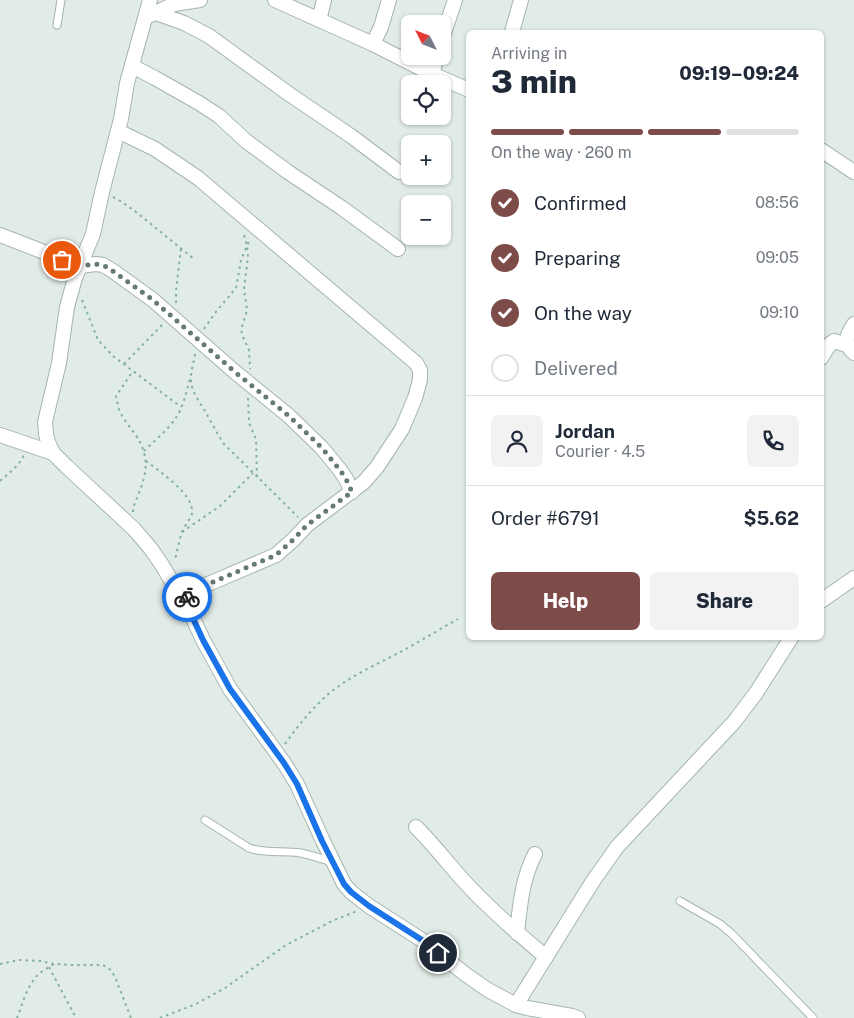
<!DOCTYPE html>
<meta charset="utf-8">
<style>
:root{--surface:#fff;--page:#f2f2f3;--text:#1f2937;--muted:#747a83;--line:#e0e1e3;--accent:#7d4b48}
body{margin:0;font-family:"Public Sans",sans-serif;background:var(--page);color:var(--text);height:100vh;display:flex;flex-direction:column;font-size:19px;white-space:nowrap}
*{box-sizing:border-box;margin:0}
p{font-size:16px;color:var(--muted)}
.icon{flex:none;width:28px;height:28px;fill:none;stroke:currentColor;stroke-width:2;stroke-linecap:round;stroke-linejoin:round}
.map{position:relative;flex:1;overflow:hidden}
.panel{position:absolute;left:466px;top:30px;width:358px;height:610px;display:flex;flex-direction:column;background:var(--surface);border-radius:8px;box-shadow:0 1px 4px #0004}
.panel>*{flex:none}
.needle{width:32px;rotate:312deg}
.controls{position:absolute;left:401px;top:15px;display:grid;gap:10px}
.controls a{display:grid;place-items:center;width:50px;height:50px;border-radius:8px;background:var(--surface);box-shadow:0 1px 4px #0004;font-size:25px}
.pin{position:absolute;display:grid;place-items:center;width:42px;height:42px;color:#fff;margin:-21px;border:2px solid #fff;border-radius:50%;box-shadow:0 1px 5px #0007}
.courier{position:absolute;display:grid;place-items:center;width:50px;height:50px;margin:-25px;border:4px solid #1a73e8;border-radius:50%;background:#fff;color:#222;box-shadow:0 1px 6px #0007}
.summary em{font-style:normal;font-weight:800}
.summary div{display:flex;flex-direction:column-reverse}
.summary{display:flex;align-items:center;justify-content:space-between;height:85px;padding:0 25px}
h1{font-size:32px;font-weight:800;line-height:38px}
.bar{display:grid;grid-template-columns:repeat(4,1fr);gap:8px 5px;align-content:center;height:60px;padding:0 25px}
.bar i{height:6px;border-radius:4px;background:var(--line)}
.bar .selected{background:var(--accent)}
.bar p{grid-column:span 4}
.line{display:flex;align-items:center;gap:12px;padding:0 25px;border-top:1px solid var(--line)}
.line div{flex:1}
.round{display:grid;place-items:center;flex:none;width:52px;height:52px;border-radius:8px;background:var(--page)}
ol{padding:0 25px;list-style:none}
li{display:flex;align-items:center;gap:15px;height:55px}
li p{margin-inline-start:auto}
li .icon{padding:5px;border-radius:50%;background:var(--accent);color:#fff;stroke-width:4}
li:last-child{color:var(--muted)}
li i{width:28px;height:28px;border:2px solid var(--line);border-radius:50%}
.cta{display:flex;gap:10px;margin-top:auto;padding:10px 25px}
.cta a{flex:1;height:58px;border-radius:8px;background:var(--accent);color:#fff;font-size:20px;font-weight:800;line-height:58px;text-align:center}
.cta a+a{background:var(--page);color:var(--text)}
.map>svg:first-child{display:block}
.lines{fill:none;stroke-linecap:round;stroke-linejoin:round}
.lane-casing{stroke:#a5b4ae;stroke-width:9}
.street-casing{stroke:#a5b4ae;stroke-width:16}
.path{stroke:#83b09e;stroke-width:2;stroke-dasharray:2.5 4;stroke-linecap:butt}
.lane{stroke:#fff;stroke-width:7}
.street{stroke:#fff;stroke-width:14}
.done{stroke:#657a73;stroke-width:5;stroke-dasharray:0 9}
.route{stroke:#1a73e8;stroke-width:6}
</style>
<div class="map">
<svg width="854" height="1018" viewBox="0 0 854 1018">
<rect width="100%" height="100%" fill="#e2ece7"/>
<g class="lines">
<defs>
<g id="lane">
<path d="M57 25 61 0"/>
<path d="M205 820 249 848C266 854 284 850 301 853 311 855 322 859 332 862"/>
<path d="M680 901 720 924 732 934 813 1018"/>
</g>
<g id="street">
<path d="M150 0 127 83 121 119 102 192 93 234 75 278 67 307 59 363 45 422 46 434 48 442 53 453 67 467 134 529 151 549 162 565 191 614 203 640 230 689 284 763 297 784 323 841 344 884 351 892 369 906 425 942 465 974 488 990 516 1005 527 1008 572 1016 578 1018"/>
<path d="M275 0 373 44 432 74 469 90"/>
<path d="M156 13 184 23 209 36 289 94 351 136 399 172"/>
<path d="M151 15 174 4 200 0"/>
<path d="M319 20 324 0"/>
<path d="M512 32 521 0"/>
<path d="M442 39 455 0"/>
<path d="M373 44 381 27 389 0"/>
<path d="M132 66 155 78 199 103 219 116 246 141 288 172 342 208 398 249"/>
<path d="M432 74 437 56"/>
<path d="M118 131 155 149 198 178 416 363 420 370V380L415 398 402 429 377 467 364 482 307 525 293 540 276 555 206 585 182 600"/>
<path d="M821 150 854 172"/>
<path d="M0 235 80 266 96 264 103 265 113 271 153 300 235 372 289 416 322 448 340 470 346 479 352 492"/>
<path d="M854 324C847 336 842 342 854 353"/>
<path d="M821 358 830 344 834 341 847 345"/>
<path d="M0 435 53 453"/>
<path d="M821 601 854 578"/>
<path d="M416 827C432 843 446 861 462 879 487 907 516 932 546 957"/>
<path d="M517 933C520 905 522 879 535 854"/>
<path d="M516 1005 593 881 617 847 734 722 756 693 791 638"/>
</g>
</defs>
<use href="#lane" class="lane-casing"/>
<use href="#street" class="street-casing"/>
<g class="path">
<path d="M113 197 122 202 136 212 194 259"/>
<path d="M244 235 247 246 248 256 244 289 247 310 241 330 243 337 249 350 250 369"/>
<path d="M82 300 98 340 113 356 181 407"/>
<path d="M176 303V291L181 248"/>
<path d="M204 329 215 313 236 288 241 260 250 239"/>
<path d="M195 354C194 362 191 370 191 377 190 391 200 402 206 413 212 423 217 434 224 444L298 517"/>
<path d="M124 364 162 325"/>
<path d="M248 398 249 423 256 439 257 477"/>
<path d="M144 451C154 441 170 428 177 416 184 405 186 392 190 379"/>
<path d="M146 461C159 471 194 494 192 513 191 519 185 525 183 530 179 540 177 551 175 561"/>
<path d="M0 481C9 473 19 466 24 455"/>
<path d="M133 512V508C144 480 154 462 135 434 130 427 124 420 120 412 118 407 117 401 116 396L133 371"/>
<path d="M182 532 220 506 253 473"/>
<path d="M285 744C297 727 310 711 325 697 347 677 378 664 404 650 422 640 440 629 458 619"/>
<path d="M0 964 19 960 41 961 54 964 71 965H103L111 970 115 977 131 1018"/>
<path d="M49 967 76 1018"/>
<path d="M17 1018C23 1003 27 984 40 973 44 970 49 967 54 964"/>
<path d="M160 1018 196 1004 225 988 286 945 332 921 357 911"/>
</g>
<use href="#lane" class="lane"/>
<use href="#street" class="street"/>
</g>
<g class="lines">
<path class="done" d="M62 260 80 266 96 264 107 267 153 300 235 372 289 416 322 448 340 470 346 479 352 492 307 525 293 540 276 555 206 585 187 597"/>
<path class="route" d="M187 597 182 600 191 614 203 640 230 689 284 763 297 784 322 841 344 884 351 892 369 906 425 942 438 953"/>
</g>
</svg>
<div class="controls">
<a><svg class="needle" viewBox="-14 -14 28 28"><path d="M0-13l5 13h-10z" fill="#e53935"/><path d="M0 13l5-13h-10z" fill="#747a83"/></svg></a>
<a><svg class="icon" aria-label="locate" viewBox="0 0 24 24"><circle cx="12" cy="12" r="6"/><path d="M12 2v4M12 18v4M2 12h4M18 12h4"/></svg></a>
<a>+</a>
<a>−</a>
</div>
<div class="pin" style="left:62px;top:260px;background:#ea580c"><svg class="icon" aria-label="bag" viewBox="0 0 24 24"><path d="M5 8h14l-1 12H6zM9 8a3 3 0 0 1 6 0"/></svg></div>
<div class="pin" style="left:438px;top:953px;background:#1f2937"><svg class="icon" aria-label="home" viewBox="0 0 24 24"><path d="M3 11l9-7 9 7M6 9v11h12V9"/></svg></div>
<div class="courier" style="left:187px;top:597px"><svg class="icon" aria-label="bike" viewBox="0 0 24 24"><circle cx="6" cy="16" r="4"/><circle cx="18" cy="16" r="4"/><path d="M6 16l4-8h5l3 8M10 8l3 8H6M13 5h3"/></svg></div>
<section class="panel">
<div class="summary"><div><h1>3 min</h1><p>Arriving in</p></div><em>09:19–09:24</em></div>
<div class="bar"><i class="selected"></i><i class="selected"></i><i class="selected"></i><i></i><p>On the way · 260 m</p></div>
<ol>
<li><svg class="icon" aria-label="check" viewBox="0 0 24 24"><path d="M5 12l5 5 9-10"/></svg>Confirmed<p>08:56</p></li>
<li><svg class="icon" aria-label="check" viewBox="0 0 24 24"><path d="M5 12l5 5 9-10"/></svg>Preparing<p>09:05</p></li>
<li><svg class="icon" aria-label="check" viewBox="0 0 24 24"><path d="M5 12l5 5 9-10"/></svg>On the way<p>09:10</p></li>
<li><i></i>Delivered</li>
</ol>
<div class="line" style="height:90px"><a class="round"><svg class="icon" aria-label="person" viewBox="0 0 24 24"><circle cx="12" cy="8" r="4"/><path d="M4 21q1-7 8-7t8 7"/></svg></a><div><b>Jordan</b><p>Courier · 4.5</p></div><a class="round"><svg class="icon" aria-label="phone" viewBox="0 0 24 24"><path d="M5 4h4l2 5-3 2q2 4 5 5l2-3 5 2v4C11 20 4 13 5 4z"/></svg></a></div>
<div class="line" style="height:65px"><div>Order #6791</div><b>$5.62</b></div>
<div class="cta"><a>Help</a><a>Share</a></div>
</section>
</div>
